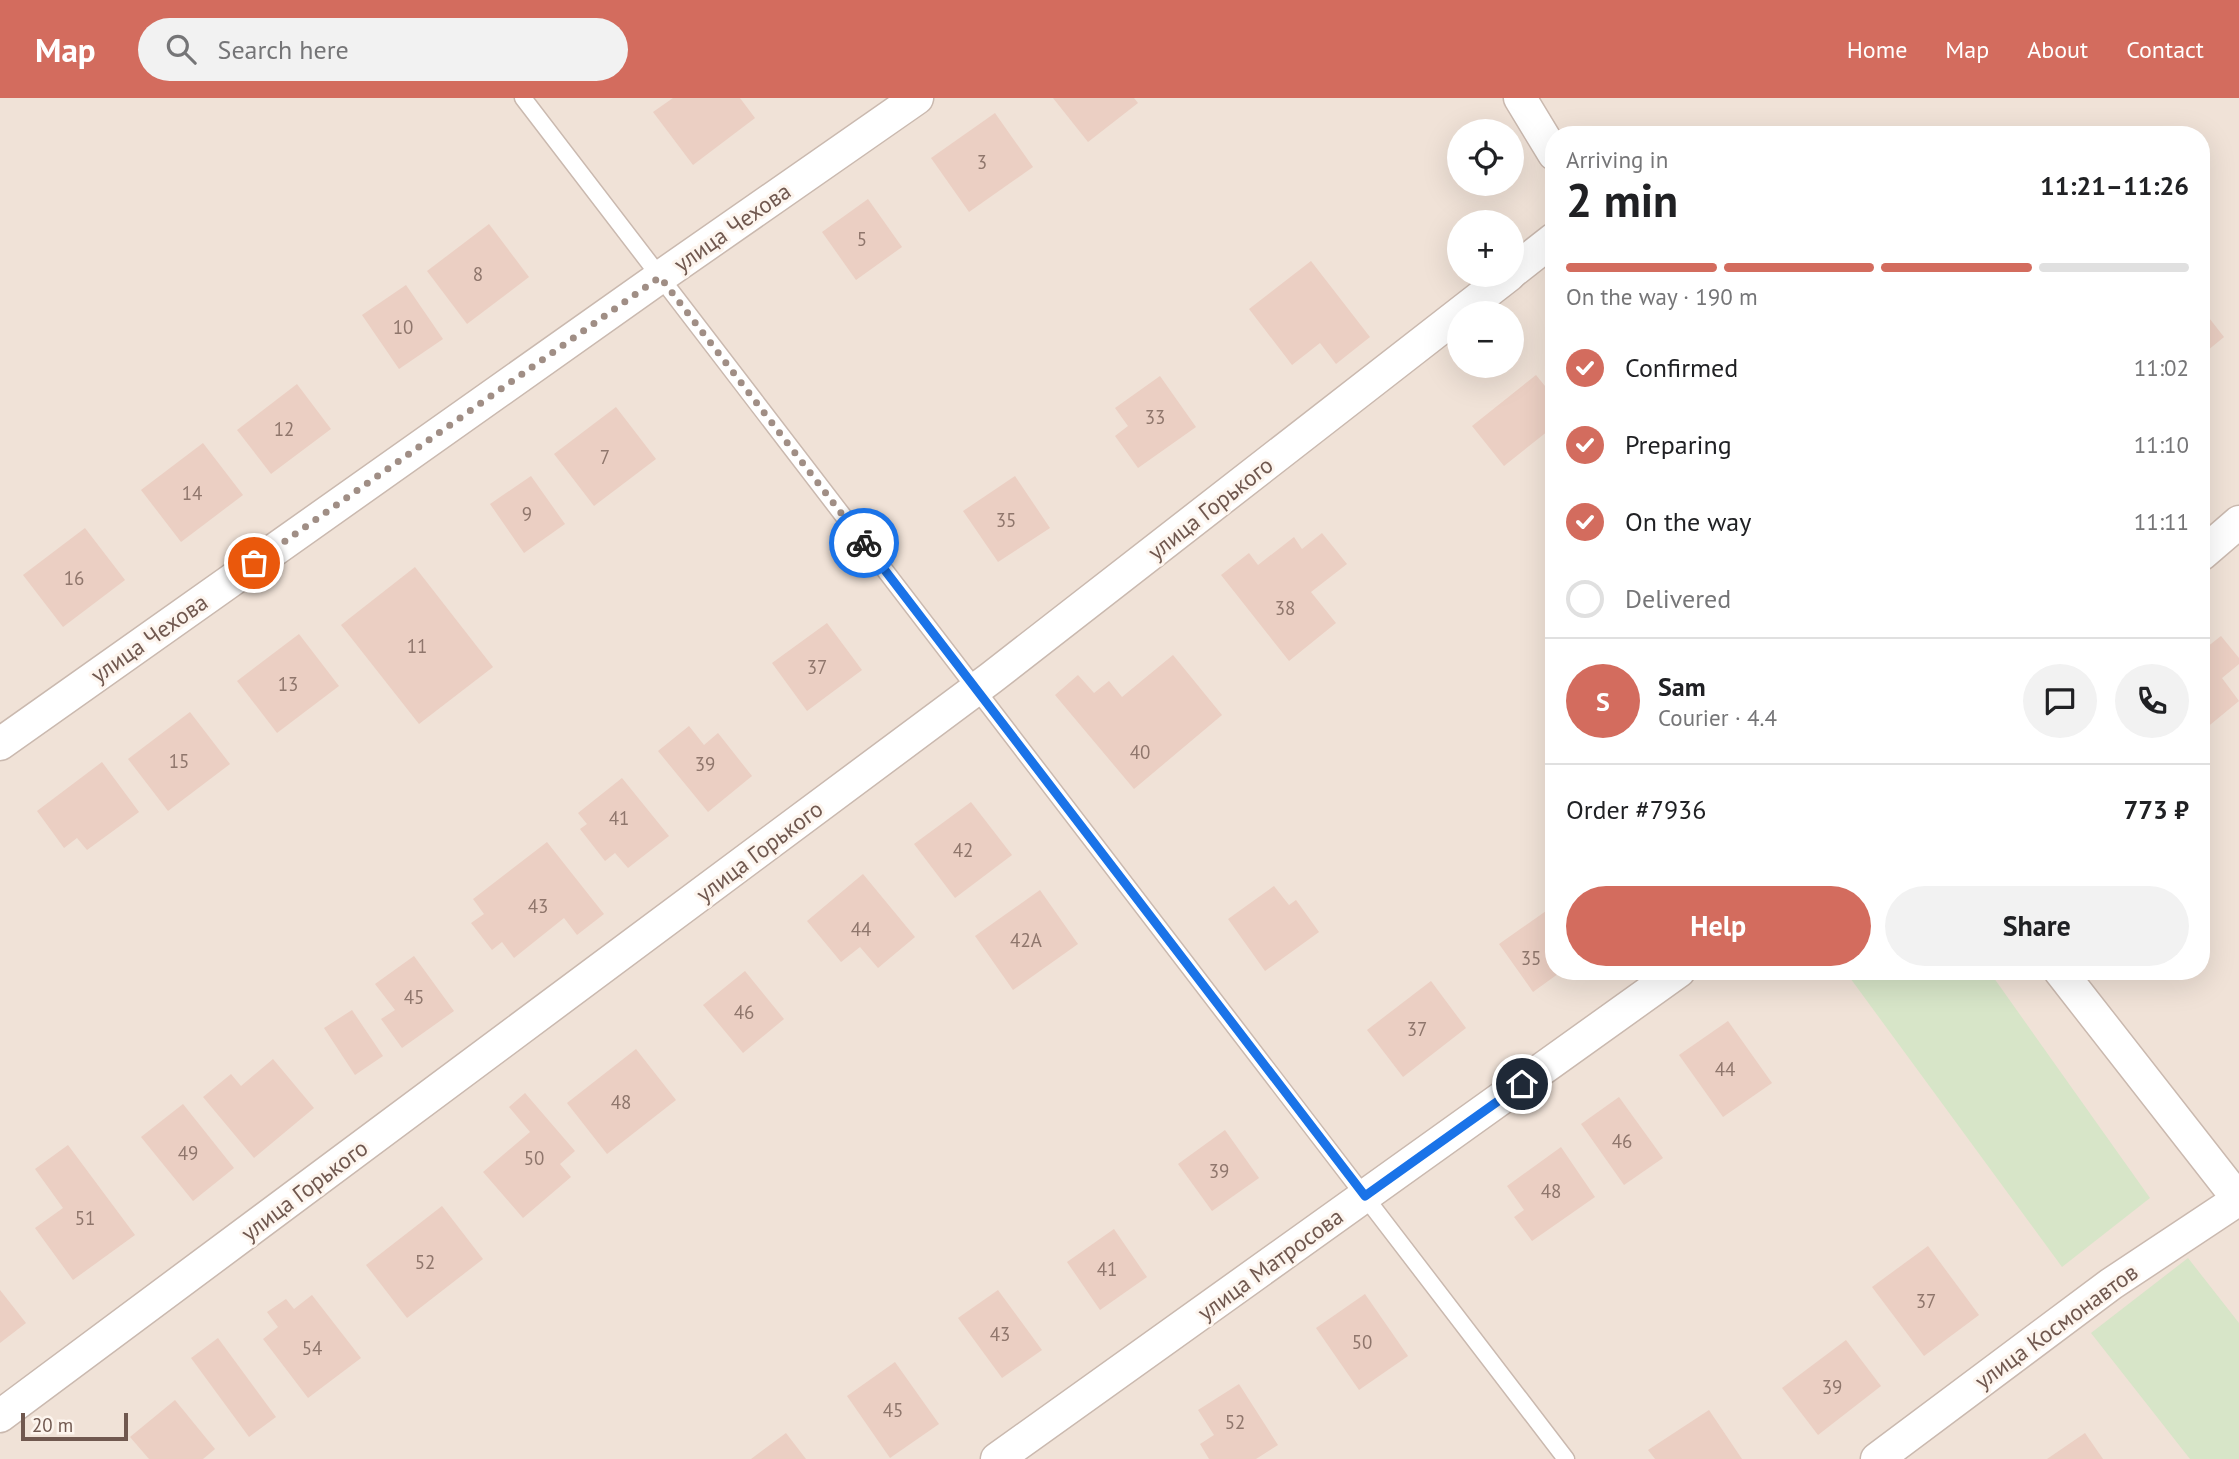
<!DOCTYPE html>
<meta charset="utf-8">
<style>
:root{--surface:#fff;--page:#f2f2f2;--text:#202124;--muted:#757577;--line:#e0e0e0;--accent:#d36c5e}
body{margin:0;font-family:"PT Sans",sans-serif;background:var(--page);color:var(--text);height:100vh;display:flex;flex-direction:column;font-size:26px;white-space:nowrap}
*{box-sizing:border-box;margin:0}
p{font-size:23px;color:var(--muted)}
.icon{flex:none;width:38px;height:38px;fill:none;stroke:currentColor;stroke-width:2;stroke-linecap:round;stroke-linejoin:round}
.map{position:relative;flex:1;overflow:hidden}
.drawer{position:absolute;left:1545px;top:28px;width:665px;height:854px;display:flex;flex-direction:column;background:var(--surface);border-radius:28px;box-shadow:0 7px 28px #0002}
.drawer>*{flex:none}
.tools{position:absolute;left:1447px;top:21px;display:grid;gap:14px}
.tools a{display:grid;place-items:center;width:77px;height:77px;border-radius:50%;background:var(--surface);box-shadow:0 7px 28px #0002;font-size:35px}
.scale{position:absolute;left:21px;bottom:18px;width:107px;box-sizing:border-box;padding-left:7px;border:4px solid #70584f;border-top:0;font-size:19px;line-height:24px;white-space:nowrap;color:#70584f;-webkit-text-stroke:5px #fdf5ee;paint-order:stroke}
.pin{position:absolute;display:grid;place-items:center;width:60px;height:60px;color:#fff;margin:-30px;border:4px solid #fff;border-radius:50%;box-shadow:0 2px 7px #0007}
.courier{position:absolute;display:grid;place-items:center;width:70px;height:70px;margin:-35px;border:5px solid #1a73e8;border-radius:50%;background:#fff;color:#222;box-shadow:0 2px 9px #0007}
.headline em{font-style:normal;font-weight:600}
.headline div{display:flex;flex-direction:column-reverse}
.headline{display:flex;align-items:center;justify-content:space-between;height:119px;padding:0 21px}
h1{font-size:46px;font-weight:600;line-height:52px}
.bar{display:grid;grid-template-columns:repeat(4,1fr);gap:10px 7px;align-content:center;height:84px;padding:0 21px}
.bar i{height:9px;border-radius:5px;background:var(--line)}
.bar .on{background:var(--accent)}
.bar p{grid-column:span 4}
.line{display:flex;align-items:center;gap:18px;padding:0 21px;border-top:2px solid var(--line)}
.line div{flex:1}
.round{display:grid;place-items:center;flex:none;width:74px;height:74px;border-radius:37px;background:var(--page)}
ol{padding:0 21px;list-style:none}
li{display:flex;align-items:center;gap:21px;height:77px}
li p{margin-inline-start:auto}
li .icon{padding:7px;border-radius:50%;background:var(--accent);color:#fff;stroke-width:4}
li:last-child{color:var(--muted)}
li i{width:38px;height:38px;border:4px solid var(--line);border-radius:50%}
.cta{display:flex;gap:14px;margin-top:auto;padding:14px 21px}
.cta a{flex:1;height:80px;border-radius:42px;background:var(--accent);color:#fff;font-size:28px;font-weight:600;line-height:80px;text-align:center}
.cta a+a{background:var(--page);color:var(--text)}
header{display:flex;align-items:center;gap:42px;box-sizing:border-box;height:98px;padding:0 35px;background:var(--accent);color:#fff}
header strong{font-size:33px}
nav{display:flex;gap:38px;margin-inline-start:auto;font-size:24px}
.search{width:490px;height:63px;background:var(--page);display:flex;align-items:center;gap:18px;box-sizing:border-box;padding:0 24px;border-radius:38px;color:var(--muted);font-size:26px}
.map>svg:first-child{display:block}
.residential{fill:#f0e2d7;fill-rule:evenodd}
.green{fill:#d7e5c8}
.building{fill:#ebcfc3}
.lines{fill:none;stroke-linecap:round;stroke-linejoin:round}
.service-casing{stroke:#cab9af;stroke-width:19}
.minor-casing{stroke:#cab9af;stroke-width:35}
.service{stroke:#fff;stroke-width:16}
.minor{stroke:#fff;stroke-width:32}
.done{stroke:#a08e85;stroke-width:7;stroke-dasharray:0 12.6}
.route{stroke:#1a73e8;stroke-width:9}
.labels{text-anchor:middle;dominant-baseline:central;stroke-width:6;stroke-linejoin:round;paint-order:stroke}
.number-label{font-size:19px;fill:#8f766c}
.street-label{font-size:23px;fill:#70584f;stroke:#fdf5ee}
</style>
<header>
<strong>Map</strong>
<div class="search"><svg class="icon" aria-label="search" viewBox="0 0 24 24"><circle cx="10" cy="10" r="6"/><path d="M15 15l6 6"/></svg>Search here</div>
<nav><a>Home</a><a>Map</a><a>About</a><a>Contact</a></nav>
</header>
<div class="map">
<svg width="2239" height="1361" viewBox="0 0 2239 1361">
<rect width="100%" height="100%" fill="#f9f1e8"/>
<path class="residential" d="M0 0H2239V1361H0ZM1460 33H1512V86H1460ZM1554 37H2202V873H1554ZM1460 124H1512V177H1460ZM1460 215H1512V268H1460Z"/>
<g class="green">
<path d="M1845 873H1989L2150 1100 2062 1169Z"/>
<path d="M2188 1160 2239 1225V1361H2190L2091 1235Z"/>
</g>
<g class="building">
<path d="M673 0H740L755 20 693 67 653 14Z"/>
<path d="M1053 0H1134L1138 5 1088 44Z"/>
<path d="M995 15 1033 69 969 114 931 60Z"/>
<path d="M868 101 902 149 856 182 822 134Z"/>
<path d="M489 126 529 179 467 226 427 173Z"/>
<path d="M1311 163 1370 239 1336 266 1320 245 1292 267 1249 211Z"/>
<path d="M406 187 443 241 399 271 362 217Z"/>
<path d="M2202 211 2224 239 2202 257Z"/>
<path d="M1536 277 1554 299V341L1548 333 1504 368 1472 328Z"/>
<path d="M1160 278 1196 329 1138 370 1115 338 1128 328 1115 310Z"/>
<path d="M297 286 331 331 271 376 237 332Z"/>
<path d="M616 309 656 361 594 408 554 356Z"/>
<path d="M203 345 243 397 181 444 141 392Z"/>
<path d="M531 378 565 426 524 455 490 406Z"/>
<path d="M1015 378 1050 430 998 464 963 413Z"/>
<path d="M85 430 125 482 63 529 23 477Z"/>
<path d="M1322 435 1347 466 1311 494 1336 525 1289 563 1221 477 1249 455 1258 467 1294 439 1302 451Z"/>
<path d="M415 469 493 569 419 626 341 527Z"/>
<path d="M827 525 862 572 807 613 772 565Z"/>
<path d="M299 536 339 588 277 635 237 583Z"/>
<path d="M2221 538 2239 560V566L2222 580 2239 603 2205 631 2202 627V553Z"/>
<path d="M1173 557 1222 617 1134 691 1055 597 1078 577 1094 595 1109 583 1122 599Z"/>
<path d="M190 614 230 666 168 713 128 661Z"/>
<path d="M689 628 704 647 718 635 752 678 708 714 658 653Z"/>
<path d="M102 664 139 714 87 752 77 740 64 750 37 713Z"/>
<path d="M622 680 669 738 628 770 615 755 605 763 580 731 587 726 578 715Z"/>
<path d="M971 704 1012 757 955 800 914 746Z"/>
<path d="M547 744 604 816 577 837 564 820 514 860 502 844 492 852 471 825 484 816 473 801Z"/>
<path d="M863 776 915 839 878 870 860 849 841 864 807 823Z"/>
<path d="M1274 788 1289 807 1296 802 1319 834 1265 873 1228 821Z"/>
<path d="M1040 792 1078 846 1013 892 975 838Z"/>
<path d="M1546 813 1554 824V873H1562L1533 894 1499 846Z"/>
<path d="M414 858 454 913 402 950 381 921 395 912 375 886Z"/>
<path d="M745 873 784 921 743 955 703 907Z"/>
<path d="M1431 883 1466 930 1403 979 1367 932Z"/>
<path d="M352 912 383 958 355 977 324 930Z"/>
<path d="M1728 923 1772 985 1723 1019 1679 957Z"/>
<path d="M636 951 676 1002 607 1056 567 1005Z"/>
<path d="M273 961 314 1010 254 1060 203 999 231 976 241 988Z"/>
<path d="M525 995 575 1053 560 1066 571 1079 523 1120 483 1074 530 1034 509 1009Z"/>
<path d="M1619 999 1663 1060 1624 1087 1581 1026Z"/>
<path d="M183 1006 234 1070 193 1103 141 1039Z"/>
<path d="M1225 1032 1259 1080 1212 1113 1178 1066Z"/>
<path d="M68 1047 135 1137 73 1182 35 1130 63 1110 35 1071Z"/>
<path d="M1561 1049 1595 1099 1532 1143 1514 1119 1524 1112 1507 1088Z"/>
<path d="M442 1108 483 1161 407 1220 366 1167Z"/>
<path d="M1114 1131 1147 1179 1100 1212 1067 1164Z"/>
<path d="M1928 1148 1979 1217 1924 1258 1872 1189Z"/>
<path d="M0 1192 26 1225 0 1245Z"/>
<path d="M998 1192 1042 1252 1002 1280 958 1220Z"/>
<path d="M1365 1196 1408 1258 1359 1292 1316 1230Z"/>
<path d="M312 1197 361 1260 308 1300 263 1241 278 1229 267 1214 286 1201 294 1211Z"/>
<path d="M218 1240 276 1319 249 1339 191 1260Z"/>
<path d="M1846 1242 1881 1288 1818 1337 1782 1290Z"/>
<path d="M895 1264 939 1326 890 1360 847 1298Z"/>
<path d="M1239 1286 1278 1347 1256 1361H1209L1200 1346 1214 1337 1198 1312Z"/>
<path d="M175 1302 215 1351 203 1361H149L130 1339Z"/>
<path d="M1709 1312 1742 1361H1655L1648 1352Z"/>
<path d="M786 1335 806 1361H751Z"/>
<path d="M2085 1335 2103 1361H2047Z"/>
</g>
<g class="lines">
<defs>
<path id="service" d="M523 0 1566 1361"/>
<g id="minor">
<path d="M1520 0 1554 56"/>
<path d="M1512 174 1554 141"/>
<path d="M2202 456 2239 424"/>
<path d="M0 646 660 179 917 0"/>
<path d="M2060 873 2239 1102"/>
<path d="M0 1318 991 580 1509 177"/>
<path d="M997 1361 1679 873"/>
<path d="M1877 1361 2111 1186 2239 1101"/>
</g>
</defs>
<use href="#service" class="service-casing"/>
<use href="#minor" class="minor-casing"/>
<use href="#service" class="service"/>
<use href="#minor" class="minor"/>
</g>
<g class="lines">
<path class="done" d="M254 465 660 179 864 445"/>
<path class="route" d="M864 445 1365 1098 1522 986"/>
</g>
<g class="labels">
<g class="number-label">
<text x="982" y="64">3</text>
<text x="862" y="141">5</text>
<text x="478" y="176">8</text>
<text x="403" y="229">10</text>
<text x="1155" y="319">33</text>
<text x="284" y="331">12</text>
<text x="605" y="359">7</text>
<text x="192" y="395">14</text>
<text x="527" y="416">9</text>
<text x="1006" y="422">35</text>
<text x="74" y="480">16</text>
<text x="1285" y="510">38</text>
<text x="417" y="548">11</text>
<text x="817" y="569">37</text>
<text x="288" y="586">13</text>
<text x="1140" y="654">40</text>
<text x="179" y="663">15</text>
<text x="705" y="666">39</text>
<text x="619" y="720">41</text>
<text x="963" y="752">42</text>
<text x="538" y="808">43</text>
<text x="861" y="831">44</text>
<text x="1026" y="842">42А</text>
<text x="1531" y="860">35</text>
<text x="414" y="899">45</text>
<text x="744" y="914">46</text>
<text x="1417" y="931">37</text>
<text x="1725" y="971">44</text>
<text x="621" y="1004">48</text>
<text x="1622" y="1043">46</text>
<text x="188" y="1055">49</text>
<text x="534" y="1060">50</text>
<text x="1219" y="1073">39</text>
<text x="1551" y="1093">48</text>
<text x="85" y="1120">51</text>
<text x="425" y="1164">52</text>
<text x="1107" y="1171">41</text>
<text x="1926" y="1203">37</text>
<text x="1000" y="1236">43</text>
<text x="1362" y="1244">50</text>
<text x="312" y="1250">54</text>
<text x="1832" y="1289">39</text>
<text x="893" y="1312">45</text>
<text x="1235" y="1324">52</text>
</g>
<g class="street-label">
<text transform="translate(732 129) rotate(-35)">улица Чехова</text>
<text transform="translate(1210 410) rotate(-38)">улица Горького</text>
<text transform="translate(149 540) rotate(-35)">улица Чехова</text>
<text transform="translate(759 753) rotate(-37)">улица Горького</text>
<text transform="translate(304 1092) rotate(-37)">улица Горького</text>
<text transform="translate(1270 1166) rotate(-36)">улица Матросова</text>
<text transform="translate(2056 1228) rotate(-36)">улица Космонавтов</text>
</g>
</g>
</svg>
<div class="tools">
<a><svg class="icon" aria-label="locate" viewBox="0 0 24 24"><circle cx="12" cy="12" r="6"/><path d="M12 2v4M12 18v4M2 12h4M18 12h4"/></svg></a>
<a>+</a>
<a>−</a>
</div>
<div class="scale">20 m</div>
<div class="pin" style="left:254px;top:465px;background:#ea580c"><svg class="icon" aria-label="bag" viewBox="0 0 24 24"><path d="M5 8h14l-1 12H6zM9 8a3 3 0 0 1 6 0"/></svg></div>
<div class="pin" style="left:1522px;top:986px;background:#1f2937"><svg class="icon" aria-label="home" viewBox="0 0 24 24"><path d="M3 11l9-7 9 7M6 9v11h12V9"/></svg></div>
<div class="courier" style="left:864px;top:445px"><svg class="icon" aria-label="bike" viewBox="0 0 24 24"><circle cx="6" cy="16" r="4"/><circle cx="18" cy="16" r="4"/><path d="M6 16l4-8h5l3 8M10 8l3 8H6M13 5h3"/></svg></div>
<section class="drawer">
<div class="headline"><div><h1>2 min</h1><p>Arriving in</p></div><em>11:21–11:26</em></div>
<div class="bar"><i class="on"></i><i class="on"></i><i class="on"></i><i></i><p>On the way · 190 m</p></div>
<ol>
<li><svg class="icon" aria-label="check" viewBox="0 0 24 24"><path d="M5 12l5 5 9-10"/></svg>Confirmed<p>11:02</p></li>
<li><svg class="icon" aria-label="check" viewBox="0 0 24 24"><path d="M5 12l5 5 9-10"/></svg>Preparing<p>11:10</p></li>
<li><svg class="icon" aria-label="check" viewBox="0 0 24 24"><path d="M5 12l5 5 9-10"/></svg>On the way<p>11:11</p></li>
<li><i></i>Delivered</li>
</ol>
<div class="line" style="height:126px"><b class="round" style="background:var(--accent);color:#fff">S</b><div><b>Sam</b><p>Courier · 4.4</p></div><a class="round"><svg class="icon" aria-label="chat" viewBox="0 0 24 24"><path d="M4 5h16v11H9l-5 4z"/></svg></a><a class="round"><svg class="icon" aria-label="phone" viewBox="0 0 24 24"><path d="M5 4h4l2 5-3 2q2 4 5 5l2-3 5 2v4C11 20 4 13 5 4z"/></svg></a></div>
<div class="line" style="height:91px"><div>Order #7936</div><b>773 ₽</b></div>
<div class="cta"><a>Help</a><a>Share</a></div>
</section>
</div>
